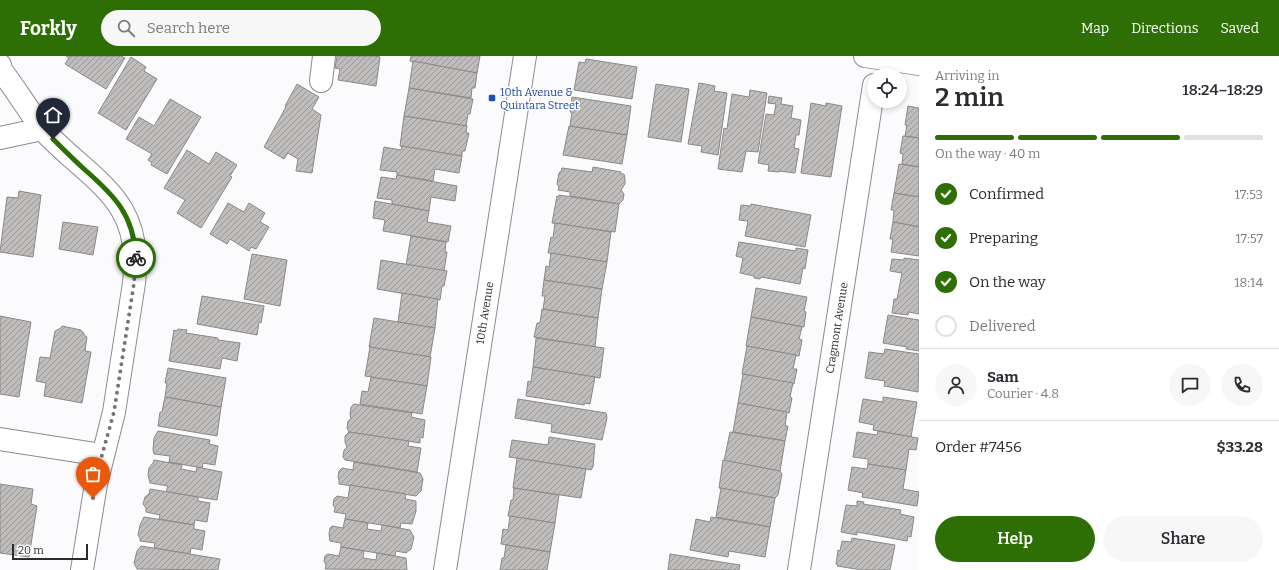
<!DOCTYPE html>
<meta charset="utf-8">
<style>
:root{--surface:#fff;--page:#f7f7f7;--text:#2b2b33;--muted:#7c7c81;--line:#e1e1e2;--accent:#2e6f05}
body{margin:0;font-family:Bitter,serif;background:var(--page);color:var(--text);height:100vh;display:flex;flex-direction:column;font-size:15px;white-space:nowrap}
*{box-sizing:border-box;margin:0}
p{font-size:13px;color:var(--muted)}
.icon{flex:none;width:22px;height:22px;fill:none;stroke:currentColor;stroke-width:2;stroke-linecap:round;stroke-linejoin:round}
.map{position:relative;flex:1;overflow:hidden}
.sheet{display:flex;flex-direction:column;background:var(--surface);width:360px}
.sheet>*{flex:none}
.buttons{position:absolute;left:867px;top:12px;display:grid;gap:8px}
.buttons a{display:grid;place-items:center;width:40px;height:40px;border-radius:50%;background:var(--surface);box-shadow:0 2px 6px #0003;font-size:20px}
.scale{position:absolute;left:12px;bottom:10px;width:76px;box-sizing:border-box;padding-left:4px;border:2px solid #2c2c2e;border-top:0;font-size:11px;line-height:14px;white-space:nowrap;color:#2c2c2e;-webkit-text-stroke:3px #fff;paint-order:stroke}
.pin{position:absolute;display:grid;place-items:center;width:34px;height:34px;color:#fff;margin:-41px -17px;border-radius:50% 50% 50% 0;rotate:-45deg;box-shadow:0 0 4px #0007}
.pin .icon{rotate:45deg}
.courier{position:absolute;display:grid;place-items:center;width:40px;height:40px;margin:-20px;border:3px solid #2e6f05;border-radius:50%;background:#fff;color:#222;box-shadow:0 1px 5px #0007}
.overview em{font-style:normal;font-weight:600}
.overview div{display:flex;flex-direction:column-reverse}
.overview{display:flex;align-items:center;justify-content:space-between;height:68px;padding:0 16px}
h1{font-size:26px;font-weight:600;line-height:30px}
.bar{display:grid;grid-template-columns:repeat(4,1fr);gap:6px 4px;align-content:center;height:48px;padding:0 16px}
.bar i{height:5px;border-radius:3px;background:var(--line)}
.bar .current{background:var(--accent)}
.bar p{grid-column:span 4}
.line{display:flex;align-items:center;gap:10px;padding:0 16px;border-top:1px solid var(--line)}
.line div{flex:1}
.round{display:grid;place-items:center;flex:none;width:42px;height:42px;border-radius:21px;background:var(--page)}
ol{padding:0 16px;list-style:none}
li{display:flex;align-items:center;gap:12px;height:44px}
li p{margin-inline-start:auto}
li .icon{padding:4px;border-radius:50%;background:var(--accent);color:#fff;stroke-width:4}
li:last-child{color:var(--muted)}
li i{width:22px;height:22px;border:2px solid var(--line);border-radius:50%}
.primary-button{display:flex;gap:8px;margin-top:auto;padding:8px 16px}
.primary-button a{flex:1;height:46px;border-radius:24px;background:var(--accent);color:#fff;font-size:16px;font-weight:600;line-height:46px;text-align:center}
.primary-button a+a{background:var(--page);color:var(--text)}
header{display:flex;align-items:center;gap:24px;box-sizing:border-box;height:56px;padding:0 20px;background:var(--accent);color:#fff}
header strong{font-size:19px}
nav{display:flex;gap:22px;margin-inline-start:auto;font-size:14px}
.search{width:280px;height:36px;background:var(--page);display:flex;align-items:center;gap:10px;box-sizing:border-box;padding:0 14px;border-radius:22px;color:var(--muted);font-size:15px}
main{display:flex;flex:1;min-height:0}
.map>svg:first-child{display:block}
.building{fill:url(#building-hatch);stroke:#8b8887}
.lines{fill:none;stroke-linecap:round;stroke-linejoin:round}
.minor-casing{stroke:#8b8b8e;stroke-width:24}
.minor{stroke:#fff;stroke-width:22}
.done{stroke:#747477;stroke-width:4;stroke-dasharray:0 7.2}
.route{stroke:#2e6f05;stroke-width:5}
.transit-dot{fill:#1a4fb4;stroke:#fff;stroke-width:1.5}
.labels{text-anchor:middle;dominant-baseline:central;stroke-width:3;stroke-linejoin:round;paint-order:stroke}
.transit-label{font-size:11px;fill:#164399;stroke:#fff;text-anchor:start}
.street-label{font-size:11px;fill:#2c2c2e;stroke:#fff}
</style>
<header>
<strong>Forkly</strong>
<div class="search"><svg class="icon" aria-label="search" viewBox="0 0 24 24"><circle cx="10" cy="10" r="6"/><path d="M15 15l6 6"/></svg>Search here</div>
<nav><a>Map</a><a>Directions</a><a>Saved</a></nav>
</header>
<main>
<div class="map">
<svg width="919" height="514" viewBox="0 0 919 514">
<defs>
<pattern id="building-hatch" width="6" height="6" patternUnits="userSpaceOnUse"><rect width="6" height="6" fill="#bfbdbb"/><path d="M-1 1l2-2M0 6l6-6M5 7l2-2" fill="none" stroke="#9b9a98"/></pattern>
</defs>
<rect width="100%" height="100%" fill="#fbfbfe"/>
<g class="building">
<path d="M66 0H121L125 2 106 33 65 8 69 2Z"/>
<path d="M337 0H375L380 1 376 30 338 24 340 13 335 12Z"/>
<path d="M411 0H480L477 17 410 5Z"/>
<path d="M131 1 146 11 144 15 157 23 126 74 98 57Z"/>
<path d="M586 3 637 11 632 43 574 34 579 6 585 7Z"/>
<path d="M413 5 477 17 475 32H472L471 42 409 32Z"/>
<path d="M699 27 715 30 714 35 727 37 718 99 701 96 702 90 688 88Z"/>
<path d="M297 28 319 41 312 53 321 59 312 117 296 115 298 103 288 97 284 103 264 91 286 51 285 50Z"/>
<path d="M656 28 689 33 681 86 648 81Z"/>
<path d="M409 32 473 43 470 58H468L466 70 404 60Z"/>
<path d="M750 34 767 37 758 96 746 95 742 116 718 113 724 72 727 73 732 38 749 41Z"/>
<path d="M769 40 782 42 781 48 793 50 791 62 801 64 799 79H796L794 92 799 93 795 117 779 115V116L768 115 769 109 758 107 766 58 774 59 776 48 768 47Z"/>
<path d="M572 41 631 50 627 79 570 70 572 56H570Z"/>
<path d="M170 43 201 61 167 118 151 109 152 107 148 104 152 98 126 83 139 61 154 70Z"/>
<path d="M811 47 826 50V47L842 50 831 121 801 117Z"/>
<path d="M908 50 919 52V82L905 80 907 69H905Z"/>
<path d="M404 60 467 70 466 77H469L465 95H462V100L400 90Z"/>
<path d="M569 70 627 79 622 108 563 99Z"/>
<path d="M903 80 919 82V111L902 108 903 98 900 97Z"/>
<path d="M402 90 462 100 459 117 435 113 433 125 397 119V116L380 114 384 91 401 94Z"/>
<path d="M187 94 209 108 216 96 237 109 230 120 232 121 201 172 177 157 185 144 164 132Z"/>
<path d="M899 108 919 111V141L894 137Z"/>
<path d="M593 111 621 116V118H624L625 123V128L621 134 624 138 623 144 619 148 570 140V136L558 134 559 131 557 128 559 117 561 115 562 112 592 116Z"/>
<path d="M397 119 457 130 455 145 431 141 429 155 392 148V144L377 142 381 121 396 123Z"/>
<path d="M19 135 41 139 33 201 0 196 7 141 18 142Z"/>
<path d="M894 137 919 141V171L893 166 894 154H891Z"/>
<path d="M559 139 619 148 615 176 552 167 557 140 559 141Z"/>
<path d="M375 145 429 155 427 166 451 170 448 186 383 175 385 164 373 162Z"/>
<path d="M228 147 244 156 249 147 265 157 260 166 269 171 256 193 251 191 249 195 230 183 227 188 210 178Z"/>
<path d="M751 148 811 159 805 191 745 180 748 165 739 164 741 149 751 150Z"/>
<path d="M63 166 98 171 93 199 59 193Z"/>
<path d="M893 166 919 171V200L891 196 893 183H890Z"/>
<path d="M555 167 611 176 607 206 548 197 551 181 553 182Z"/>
<path d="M411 180 446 186 445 196H447L444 215 406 209Z"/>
<path d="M739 186 796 195V192L808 194 805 213 803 212 800 228 761 221 760 223 754 222V220L740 217 743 202 736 200Z"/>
<path d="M551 197 607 206 602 233 544 224 546 210 549 211Z"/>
<path d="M252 198 287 204 280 250 244 243Z"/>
<path d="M904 202 919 204V258L909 256 908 259 892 257 894 243H897L902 217 890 215 892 203 904 204Z"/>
<path d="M381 204 447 215 444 230H442L440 244 377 233Z"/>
<path d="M544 224 602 233 598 262 543 253 545 240H542Z"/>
<path d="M756 232 807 241 804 255 806 256 804 271 751 261Z"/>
<path d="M402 237 438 243 435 272 398 266Z"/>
<path d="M202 240 264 250 261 267 259 266 257 279 197 268Z"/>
<path d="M542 253 598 262 595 291 534 281 537 267H540Z"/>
<path d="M888 259 919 264V295L906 293 907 291 883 287Z"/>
<path d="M0 260 31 266 19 341 0 338Z"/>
<path d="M751 261 802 271 799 283 802 284 799 300 746 290Z"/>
<path d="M374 262 435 272 430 301 369 291Z"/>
<path d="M62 270 81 274V275L83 276 85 280 87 281 85 295 91 296 82 347 44 340 46 327 36 325 40 301 50 302 55 275 61 272Z"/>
<path d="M178 273 187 274 186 277 218 282V284L240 287 237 305 222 302 220 313 169 305 174 274 177 275Z"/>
<path d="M536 282 604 292 600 322 533 311Z"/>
<path d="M747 290 796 299 793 313H797L794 328 742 318Z"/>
<path d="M370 291 431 301 427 330 365 320Z"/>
<path d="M885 293 919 298 918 336 884 330 885 325 865 322 869 296 884 298Z"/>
<path d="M533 311 595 321 590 348 585 347 584 349 526 340 528 325 531 326Z"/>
<path d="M168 312 226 322 221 351 165 341 167 327H165Z"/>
<path d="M743 318 793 327 790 341 792 342 789 357 738 347Z"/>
<path d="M371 321 427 330 422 358 360 348 362 335 368 336Z"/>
<path d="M165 341 221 351 217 380 158 370 160 356H162Z"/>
<path d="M883 341 917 346 911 381 873 374 874 369 859 366 863 343 883 346Z"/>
<path d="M518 343 606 357 607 362 602 384 551 376 552 368 515 362Z"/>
<path d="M738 347 787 356 785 370H788L785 385 733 376Z"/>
<path d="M354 348 412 357 411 361 425 364 423 382 420 381V387L349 376 347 372 348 365 351 363 350 358 351 351Z"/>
<path d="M158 375 210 384 209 388 218 390 215 409 203 407 202 412 169 406 170 400 154 398 153 394 154 382Z"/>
<path d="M878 375 918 382 916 394 909 393 906 414 868 408V403L853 401 857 376 877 379Z"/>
<path d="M349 376 409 385 408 390 421 392 417 416 345 404 343 401 344 394 347 391 345 386V380Z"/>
<path d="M730 376 785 385 780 415 724 405Z"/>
<path d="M549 381 595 388 593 411 591 414 586 413 509 401 512 384 548 389Z"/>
<path d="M517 402 586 413 581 442 513 432Z"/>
<path d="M154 404 182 409 181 413 196 416 197 411 222 416 217 444 166 436 168 430 150 427 148 419 149 412 153 407Z"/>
<path d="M723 404 780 415 782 418 778 439 775 442 719 432Z"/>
<path d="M354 406 420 417 423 423 421 435 416 440 339 428V424L338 421 339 415 342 412 353 414Z"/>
<path d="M868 408 906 414 903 433 919 436 917 450 862 441 863 437 848 434 852 411 867 413Z"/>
<path d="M0 428 33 433 31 448 37 450 29 501 0 497Z"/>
<path d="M350 429 406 438 405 443 416 445V455L412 468 401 467 400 472 345 463 346 458 334 456 335 452 333 449 334 443 337 440 348 442Z"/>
<path d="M514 432 559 439 555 467 508 460 511 444H513Z"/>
<path d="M721 432 775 442 770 471 716 461Z"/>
<path d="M150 433 198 441V445L210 447 207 466 195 464 194 469 159 463 160 459 146 456V452L143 448 145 441 149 438Z"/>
<path d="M857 445 864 446 863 448 901 454 900 458 914 461 911 481 908 480 907 485 857 476V479L841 476 846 449 857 450Z"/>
<path d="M510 460 555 467 550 496 501 488 503 473 508 474Z"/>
<path d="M144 461 194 469V473L205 475 202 494 191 492 190 498 154 492 155 487 140 485V482L138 479 140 469Z"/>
<path d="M711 461 770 471 765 501 729 495 728 501 690 494 696 463 710 466Z"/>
<path d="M345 463 368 467 367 473 381 475 382 469 410 474 414 481 411 493 406 497 396 495 395 500 341 491V487L330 485 329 478 330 472 332 470 343 472Z"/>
<path d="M852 482 895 489 890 514H862L837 510 838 509 836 508 838 494 840 495 842 485 851 486Z"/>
<path d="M506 489 550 496 547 514H500L502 502H504Z"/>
<path d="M141 490 220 503 218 514 137 513 134 507 137 495Z"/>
<path d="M341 491 364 495 363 502 376 504 377 497 406 502 407 514 325 513 326 509 324 505 325 500 328 498 339 500Z"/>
<path d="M670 498 740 509 739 514H668Z"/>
</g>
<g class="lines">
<defs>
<g id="minor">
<path d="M865 0 919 8"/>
<path d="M0 9 1 14C11 27 20 41 29 54 34 61 38 68 43 74 93 127 144 142 134 227L114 356 96 428 82 514"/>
<path d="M321 25 324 0"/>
<path d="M0 82 42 73"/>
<path d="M0 383 102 399"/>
<path d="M445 514 525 0"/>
<path d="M799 514 874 29"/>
</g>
</defs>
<use href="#minor" class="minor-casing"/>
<use href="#minor" class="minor"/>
</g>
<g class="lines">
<path class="done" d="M93 442 102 399 114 356 134 227 136 202"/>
<path class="route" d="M53 83C63 93 73 103 84 113 115 140 134 159 136 202"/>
</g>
<rect class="transit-dot" x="488" y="38" width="8" height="8" rx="2"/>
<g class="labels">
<g class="transit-label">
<text x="500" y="36">10th Avenue &amp;<tspan x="500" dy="13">Quintara Street</tspan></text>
</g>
<g class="street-label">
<text transform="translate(485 257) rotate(-81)">10th Avenue</text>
<text transform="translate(837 272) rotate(-81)">Cragmont Avenue</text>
</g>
</g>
</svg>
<div class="buttons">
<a><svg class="icon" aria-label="locate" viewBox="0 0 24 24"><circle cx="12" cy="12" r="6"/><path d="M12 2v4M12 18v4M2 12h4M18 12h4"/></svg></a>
</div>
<div class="scale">20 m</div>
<div class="pin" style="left:93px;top:442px;background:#ea580c"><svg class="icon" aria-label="bag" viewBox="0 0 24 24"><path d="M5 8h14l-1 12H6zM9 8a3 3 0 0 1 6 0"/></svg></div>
<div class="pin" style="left:53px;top:83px;background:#1f2937"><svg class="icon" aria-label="home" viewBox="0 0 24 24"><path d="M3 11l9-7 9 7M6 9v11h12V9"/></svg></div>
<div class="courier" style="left:136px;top:202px"><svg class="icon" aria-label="bike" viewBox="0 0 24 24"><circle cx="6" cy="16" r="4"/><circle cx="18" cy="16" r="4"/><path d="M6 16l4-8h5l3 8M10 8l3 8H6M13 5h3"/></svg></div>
</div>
<section class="sheet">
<div class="overview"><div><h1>2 min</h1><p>Arriving in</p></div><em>18:24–18:29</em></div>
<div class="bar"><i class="current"></i><i class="current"></i><i class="current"></i><i></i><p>On the way · 40 m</p></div>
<ol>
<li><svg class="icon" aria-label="check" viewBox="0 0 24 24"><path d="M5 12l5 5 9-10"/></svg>Confirmed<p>17:53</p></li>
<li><svg class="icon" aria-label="check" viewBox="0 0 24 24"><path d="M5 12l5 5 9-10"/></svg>Preparing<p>17:57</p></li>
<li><svg class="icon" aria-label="check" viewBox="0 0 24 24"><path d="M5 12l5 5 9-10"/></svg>On the way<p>18:14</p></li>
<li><i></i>Delivered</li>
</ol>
<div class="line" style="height:72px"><a class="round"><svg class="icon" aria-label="person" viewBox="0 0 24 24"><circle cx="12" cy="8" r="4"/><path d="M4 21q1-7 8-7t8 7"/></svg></a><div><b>Sam</b><p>Courier · 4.8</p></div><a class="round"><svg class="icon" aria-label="chat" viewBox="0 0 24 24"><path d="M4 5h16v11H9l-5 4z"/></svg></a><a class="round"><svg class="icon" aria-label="phone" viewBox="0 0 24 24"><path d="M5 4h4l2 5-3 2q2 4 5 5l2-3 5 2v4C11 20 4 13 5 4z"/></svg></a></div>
<div class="line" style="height:52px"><div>Order #7456</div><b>$33.28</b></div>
<div class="primary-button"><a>Help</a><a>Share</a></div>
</section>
</main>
